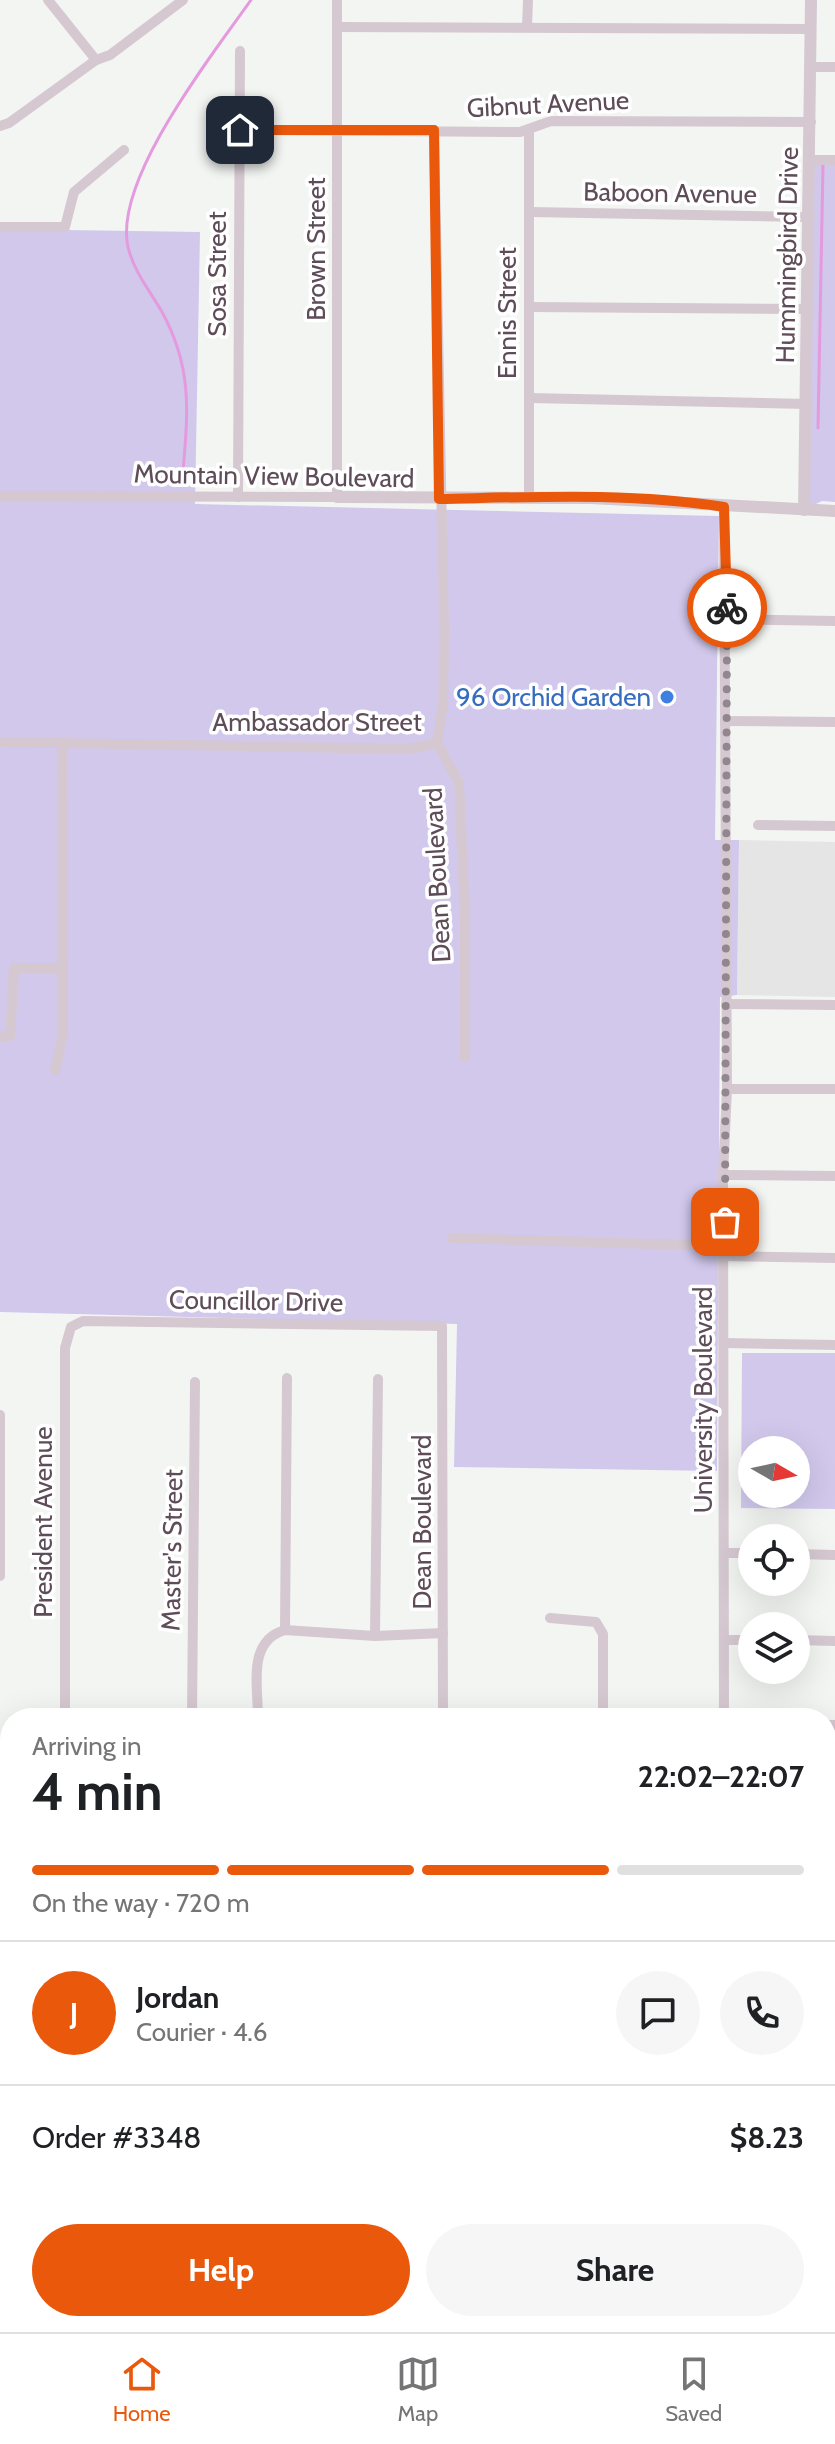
<!DOCTYPE html>
<meta charset="utf-8">
<style>
:root{--surface:#fff;--page:#f6f6f6;--text:#202124;--muted:#757577;--line:#e0e0e0;--accent:#ea580c}
body{margin:0;font-family:Cabin,sans-serif;background:var(--page);color:var(--text);height:100vh;display:flex;flex-direction:column;font-size:30px;white-space:nowrap}
*{box-sizing:border-box;margin:0}
p{font-size:26px;color:var(--muted)}
.icon{flex:none;width:44px;height:44px;fill:none;stroke:currentColor;stroke-width:2;stroke-linecap:round;stroke-linejoin:round}
.map{position:relative;flex:1;overflow:hidden}
.drawer{position:absolute;left:0px;top:1708px;width:836px;height:624px;display:flex;flex-direction:column;background:var(--surface);border-radius:32px 32px 0 0;box-shadow:0 8px 32px #0002}
.drawer>*{flex:none}
.needle{width:52px;rotate:99deg}
.controls{position:absolute;left:738px;top:1436px;display:grid;gap:16px}
.controls a{display:grid;place-items:center;width:72px;height:72px;border-radius:50%;background:var(--surface);box-shadow:0 8px 32px #0002;font-size:40px}
.pin{position:absolute;display:grid;place-items:center;width:68px;height:68px;color:#fff;margin:-34px;border-radius:16px;box-shadow:0 4px 12px #0006}
.courier{position:absolute;display:grid;place-items:center;width:80px;height:80px;margin:-40px;border:6px solid #ea580c;border-radius:50%;background:#fff;color:#222;box-shadow:0 2px 10px #0007}
.overview em{font-style:normal;font-weight:800}
.overview div{display:flex;flex-direction:column-reverse}
.overview{display:flex;align-items:center;justify-content:space-between;height:136px;padding:0 32px}
h1{font-size:52px;font-weight:800;line-height:60px}
.bar{display:grid;grid-template-columns:repeat(4,1fr);gap:12px 8px;align-content:center;height:96px;padding:0 32px}
.bar i{height:10px;border-radius:6px;background:var(--line)}
.bar .on{background:var(--accent)}
.bar p{grid-column:span 4}
.line{display:flex;align-items:center;gap:20px;padding:0 32px;border-top:2px solid var(--line)}
.line div{flex:1}
.round{display:grid;place-items:center;flex:none;width:84px;height:84px;border-radius:42px;background:var(--page)}
.cta{display:flex;gap:16px;margin-top:auto;padding:16px 32px}
.cta a{flex:1;height:92px;border-radius:48px;background:var(--accent);color:#fff;font-size:32px;font-weight:800;line-height:92px;text-align:center}
.cta a+a{background:var(--page);color:var(--text)}
.menu{display:flex;justify-content:space-around;align-items:center;height:112px;border-top:2px solid var(--line);background:var(--surface);font-size:22px;color:var(--muted)}
.menu a{display:grid;justify-items:center;gap:4px}
.menu .on{color:var(--accent)}
.map>svg:first-child{display:block}
.education{fill:#e4e5e4}
.green{fill:#d1c8ec;fill-rule:evenodd}
.lines{fill:none;stroke-linecap:round;stroke-linejoin:round}
.stream{stroke:#e49add;stroke-width:3}
.minor{stroke:#d5c8d1;stroke-width:10}
.tertiary{stroke:#d5c8d1;stroke-width:12}
.done{stroke:#92878e;stroke-width:8;stroke-dasharray:0 14.4}
.route{stroke:#ea580c;stroke-width:10}
.shop-dot{fill:#3f7fe0;stroke:#fff;stroke-width:3}
.labels{text-anchor:middle;dominant-baseline:central;stroke-width:7;stroke-linejoin:round;paint-order:stroke}
.street-label{font-size:26px;fill:#5e4c58;stroke:#fff}
.shop-label{font-size:26px;fill:#366cbe;stroke:#fff;text-anchor:end}
</style>
<div class="map">
<svg width="835" height="2332" viewBox="0 0 835 2332">
<rect width="100%" height="100%" fill="#f3f5f3"/>
<g class="education">
<path d="M739 840 835 842V997L737 995Z"/>
<path d="M835 1923V2332H802L736 2322H826V1925Z"/>
<path d="M508 2322H630L628 2332H507Z"/>
</g>
<g class="green">
<path d="M811 160H835V502L822 501 804 510Z"/>
<path d="M0 229 200 232 195 504 719 516 715 840H739L737 995 720 997 717 1471 454 1467 457 1324 0 1312Z"/>
<path d="M742 1353H835V1509L741 1508ZM752 1450H796V1494H752Z"/>
<path d="M0 2279 10 2280V2322H508L507 2332H0Z"/>
</g>
<g class="lines">
<g class="stream">
<path d="M818 428 823 164"/>
<path d="M182 484C187 419 195 372 162 312 150 291 134 272 128 247 113 180 213 54 251 0"/>
</g>
<g class="minor">
<path d="M48 0 96 60"/>
<path d="M337 27 811 29"/>
<path d="M527 27 528 0"/>
<path d="M810 67H835"/>
<path d="M0 126 9 123 96 60 110 55 183 0"/>
<path d="M240 130 520 132 551 121 811 122"/>
<path d="M529 130V497"/>
<path d="M811 160H835"/>
<path d="M530 212 810 217"/>
<path d="M0 227H65L74 192 124 150"/>
<path d="M530 307 809 309"/>
<path d="M529 398 808 404"/>
<path d="M0 496 337 497V0"/>
<path d="M238 497 240 51"/>
<path d="M727 619 835 621"/>
<path d="M725 721 835 722"/>
<path d="M0 742 410 749 437 743 443 704 444 629 434 130"/>
<path d="M437 743 459 783 465 915V1057"/>
<path d="M758 825 835 826"/>
<path d="M726 1004 835 1005"/>
<path d="M0 1036H10L14 968H63"/>
<path d="M55 1070 63 1034 62 742"/>
<path d="M727 1089H835"/>
<path d="M723 1175 835 1176"/>
<path d="M452 1238 725 1246"/>
<path d="M725 1256 835 1258"/>
<path d="M725 1343 835 1345"/>
<path d="M0 1415V1576"/>
<path d="M724 1553H752"/>
<path d="M796 1554 835 1555"/>
<path d="M550 1618 596 1622 603 1634V1718"/>
<path d="M285 1630 287 1378"/>
<path d="M375 1636 378 1379"/>
<path d="M724 1640H752"/>
<path d="M796 1640 835 1641"/>
<path d="M65 1718V1348L71 1327 83 1321 442 1326 443 1718"/>
<path d="M192 1718 195 1382"/>
<path d="M258 1718C258 1685 247 1641 285 1630L375 1636 443 1633"/>
<path d="M724 1718 723 1175 727 1089 724 507"/>
<path d="M826 1725H835"/>
<path d="M0 1766H10"/>
<path d="M826 1819H835"/>
<path d="M767 2322 830 2332"/>
<path d="M633 2332 635 2322"/>
</g>
<g class="tertiary">
<path d="M337 497 591 498 835 511"/>
<path d="M804 510 811 0"/>
</g>
</g>
<g class="lines">
<path class="done" d="M725 1222 727 608"/>
<path class="route" d="M240 130H434L439 499C533 497 631 492 724 507L727 608"/>
</g>
<circle class="shop-dot" cx="667" cy="697" r="8"/>
<g class="labels">
<g class="street-label">
<text transform="translate(548 104) rotate(-3)">Gibnut Avenue</text>
<text transform="translate(670 193) rotate(1)">Baboon Avenue</text>
<text transform="translate(316 249) rotate(-90)">Brown Street</text>
<text transform="translate(787 255) rotate(-89)">Hummingbird Drive</text>
<text transform="translate(217 274) rotate(-90)">Sosa Street</text>
<text transform="translate(507 313) rotate(-90)">Ennis Street</text>
<text transform="translate(274 476) rotate(1)">Mountain View Boulevard</text>
<text x="317" y="722">Ambassador Street</text>
<text transform="translate(437 875) rotate(-93)">Dean Boulevard</text>
<text transform="translate(256 1301) rotate(1)">Councillor Drive</text>
<text transform="translate(703 1400) rotate(-90)">University Boulevard</text>
<text transform="translate(43 1522) rotate(-90)">President Avenue</text>
<text transform="translate(422 1522) rotate(-90)">Dean Boulevard</text>
<text transform="translate(172 1550) rotate(-89)">Master's Street</text>
</g>
<g class="shop-label">
<text x="651" y="697">96 Orchid Garden</text>
</g>
</g>
</svg>
<div class="controls">
<a><svg class="needle" viewBox="-14 -14 28 28"><path d="M0-13l5 13h-10z" fill="#e53935"/><path d="M0 13l5-13h-10z" fill="#757577"/></svg></a>
<a><svg class="icon" aria-label="locate" viewBox="0 0 24 24"><circle cx="12" cy="12" r="6"/><path d="M12 2v4M12 18v4M2 12h4M18 12h4"/></svg></a>
<a><svg class="icon" aria-label="layers" viewBox="0 0 24 24"><path d="M12 4l9 5-9 5-9-5zM3 14l9 5 9-5"/></svg></a>
</div>
<div class="pin" style="left:725px;top:1222px;background:#ea580c"><svg class="icon" aria-label="bag" viewBox="0 0 24 24"><path d="M5 8h14l-1 12H6zM9 8a3 3 0 0 1 6 0"/></svg></div>
<div class="pin" style="left:240px;top:130px;background:#1f2937"><svg class="icon" aria-label="home" viewBox="0 0 24 24"><path d="M3 11l9-7 9 7M6 9v11h12V9"/></svg></div>
<div class="courier" style="left:727px;top:608px"><svg class="icon" aria-label="bike" viewBox="0 0 24 24"><circle cx="6" cy="16" r="4"/><circle cx="18" cy="16" r="4"/><path d="M6 16l4-8h5l3 8M10 8l3 8H6M13 5h3"/></svg></div>
<section class="drawer">
<div class="overview"><div><h1>4 min</h1><p>Arriving in</p></div><em>22:02–22:07</em></div>
<div class="bar"><i class="on"></i><i class="on"></i><i class="on"></i><i></i><p>On the way · 720 m</p></div>
<div class="line" style="height:144px"><b class="round" style="background:var(--accent);color:#fff">J</b><div><b>Jordan</b><p>Courier · 4.6</p></div><a class="round"><svg class="icon" aria-label="chat" viewBox="0 0 24 24"><path d="M4 5h16v11H9l-5 4z"/></svg></a><a class="round"><svg class="icon" aria-label="phone" viewBox="0 0 24 24"><path d="M5 4h4l2 5-3 2q2 4 5 5l2-3 5 2v4C11 20 4 13 5 4z"/></svg></a></div>
<div class="line" style="height:104px"><div>Order #3348</div><b>$8.23</b></div>
<div class="cta"><a>Help</a><a>Share</a></div>
</section>
</div>
<nav class="menu">
<a class="on"><svg class="icon" aria-label="home" viewBox="0 0 24 24"><path d="M3 11l9-7 9 7M6 9v11h12V9"/></svg>Home</a>
<a><svg class="icon" aria-label="map" viewBox="0 0 24 24"><path d="M3 6l6-2 6 2 6-2v14l-6 2-6-2-6 2zM9 4v14M15 6v14"/></svg>Map</a>
<a><svg class="icon" aria-label="saved" viewBox="0 0 24 24"><path d="M7 4h10v16l-5-4-5 4z"/></svg>Saved</a>
</nav>
